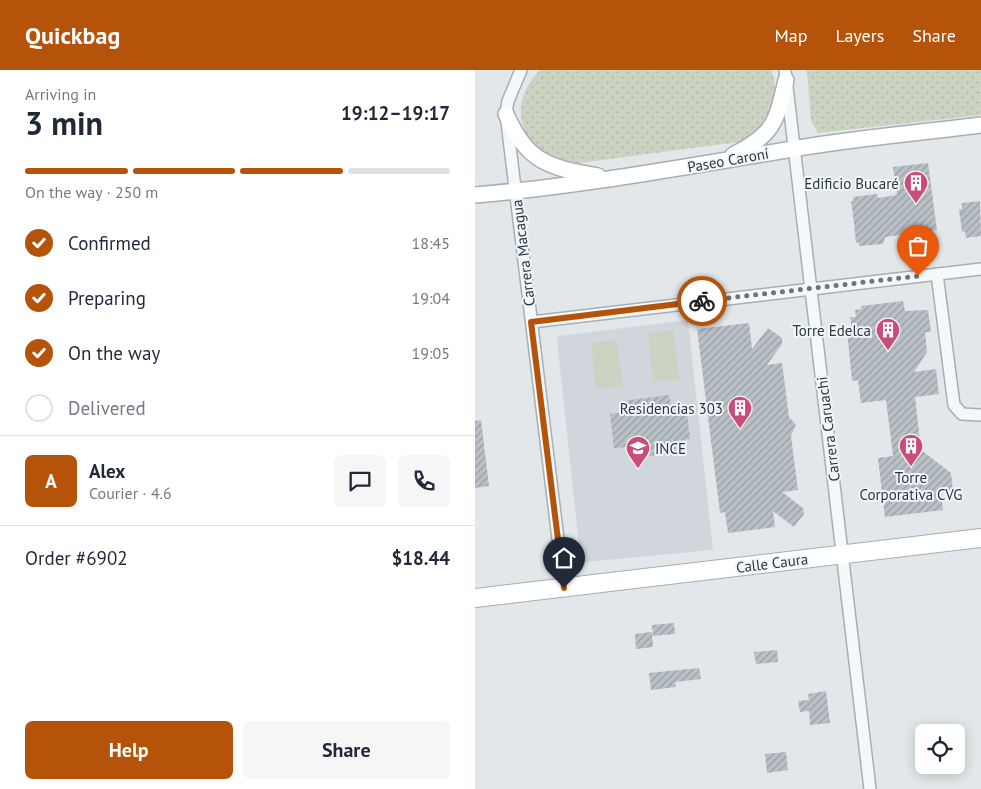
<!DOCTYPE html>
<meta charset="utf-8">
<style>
:root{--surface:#fff;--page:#f6f6f7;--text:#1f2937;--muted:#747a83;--line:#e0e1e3;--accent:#b45309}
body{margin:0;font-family:"PT Sans",sans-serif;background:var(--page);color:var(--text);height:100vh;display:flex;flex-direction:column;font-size:19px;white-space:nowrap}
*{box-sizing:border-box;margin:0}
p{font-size:16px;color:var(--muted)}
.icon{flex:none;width:28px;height:28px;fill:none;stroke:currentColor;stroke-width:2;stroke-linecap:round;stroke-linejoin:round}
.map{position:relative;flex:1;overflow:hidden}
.details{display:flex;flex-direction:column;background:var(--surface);width:475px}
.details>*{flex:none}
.controls{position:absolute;left:440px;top:654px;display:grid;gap:10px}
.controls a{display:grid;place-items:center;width:50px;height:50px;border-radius:8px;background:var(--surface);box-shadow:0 2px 12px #0003;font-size:25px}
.pin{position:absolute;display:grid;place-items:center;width:42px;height:42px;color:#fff;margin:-51px -21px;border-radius:50% 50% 50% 0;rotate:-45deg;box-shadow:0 0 5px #0007}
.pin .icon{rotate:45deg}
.courier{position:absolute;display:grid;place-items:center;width:50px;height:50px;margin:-25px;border:4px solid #b45309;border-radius:50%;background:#fff;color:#222;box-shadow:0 1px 6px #0007}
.summary em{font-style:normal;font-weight:600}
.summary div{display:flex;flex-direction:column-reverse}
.summary{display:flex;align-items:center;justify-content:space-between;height:85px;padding:0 25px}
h1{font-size:32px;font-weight:600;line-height:38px}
.bar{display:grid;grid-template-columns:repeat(4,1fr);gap:8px 5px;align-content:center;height:60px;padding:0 25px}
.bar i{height:6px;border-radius:4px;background:var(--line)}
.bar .active{background:var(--accent)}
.bar p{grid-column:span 4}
.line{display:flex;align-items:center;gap:12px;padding:0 25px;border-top:1px solid var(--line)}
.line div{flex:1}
.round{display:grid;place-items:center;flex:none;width:52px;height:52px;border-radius:8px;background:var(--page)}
ol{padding:0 25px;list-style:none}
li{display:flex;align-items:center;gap:15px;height:55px}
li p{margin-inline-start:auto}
li .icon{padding:5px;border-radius:50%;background:var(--accent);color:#fff;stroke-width:4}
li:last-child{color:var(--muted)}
li i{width:28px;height:28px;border:2px solid var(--line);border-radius:50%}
.action{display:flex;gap:10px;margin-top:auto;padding:10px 25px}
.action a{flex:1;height:58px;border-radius:8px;background:var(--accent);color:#fff;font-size:20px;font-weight:600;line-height:58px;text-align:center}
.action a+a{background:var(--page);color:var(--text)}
header{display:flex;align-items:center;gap:30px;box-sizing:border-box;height:70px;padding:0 25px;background:var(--accent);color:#fff}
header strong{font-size:24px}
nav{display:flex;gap:28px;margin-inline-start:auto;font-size:18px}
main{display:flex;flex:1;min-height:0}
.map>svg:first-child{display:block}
.built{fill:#d0d6dc}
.grass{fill:url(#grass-dots)}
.pitch{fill:#cbd4c3}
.building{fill:url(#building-hatch)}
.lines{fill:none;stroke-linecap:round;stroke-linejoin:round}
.street-casing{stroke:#a7afb4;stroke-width:14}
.secondary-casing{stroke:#a7afb4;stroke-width:18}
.primary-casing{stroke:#a2aeb5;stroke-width:20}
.street{stroke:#f5f7f8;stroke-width:11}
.secondary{stroke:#fff;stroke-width:15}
.primary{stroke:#fff;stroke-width:18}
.done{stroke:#6b757d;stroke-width:5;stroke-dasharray:0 9}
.route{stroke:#b45309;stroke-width:6}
.labels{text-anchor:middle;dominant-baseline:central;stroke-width:4;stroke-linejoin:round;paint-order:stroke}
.street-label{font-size:15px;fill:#2b3842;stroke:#f2f5f7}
.poi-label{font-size:15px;fill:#2b3842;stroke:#f2f5f7;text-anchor:end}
</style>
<header>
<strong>Quickbag</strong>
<nav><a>Map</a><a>Layers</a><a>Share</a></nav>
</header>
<main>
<section class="details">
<div class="summary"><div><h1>3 min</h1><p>Arriving in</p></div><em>19:12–19:17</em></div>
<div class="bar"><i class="active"></i><i class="active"></i><i class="active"></i><i></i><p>On the way · 250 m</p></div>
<ol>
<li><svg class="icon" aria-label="check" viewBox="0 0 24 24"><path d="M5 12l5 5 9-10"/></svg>Confirmed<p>18:45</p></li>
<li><svg class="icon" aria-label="check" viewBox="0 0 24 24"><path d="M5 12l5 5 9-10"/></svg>Preparing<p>19:04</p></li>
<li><svg class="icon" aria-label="check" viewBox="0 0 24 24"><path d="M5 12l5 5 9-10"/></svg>On the way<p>19:05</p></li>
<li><i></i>Delivered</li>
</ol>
<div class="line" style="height:90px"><b class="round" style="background:var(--accent);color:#fff">A</b><div><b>Alex</b><p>Courier · 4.6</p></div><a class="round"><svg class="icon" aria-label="chat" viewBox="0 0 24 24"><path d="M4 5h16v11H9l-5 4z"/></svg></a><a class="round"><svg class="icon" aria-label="phone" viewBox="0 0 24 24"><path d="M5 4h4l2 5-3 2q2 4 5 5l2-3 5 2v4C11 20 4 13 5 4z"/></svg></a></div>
<div class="line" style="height:65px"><div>Order #6902</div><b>$18.44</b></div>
<div class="action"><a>Help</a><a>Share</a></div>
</section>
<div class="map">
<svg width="506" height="719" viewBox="0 0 506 719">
<defs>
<pattern id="grass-dots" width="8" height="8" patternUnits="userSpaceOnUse" patternTransform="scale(1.25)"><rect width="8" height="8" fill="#cbd4c3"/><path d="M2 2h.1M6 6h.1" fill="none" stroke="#aeb7a9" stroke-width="1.8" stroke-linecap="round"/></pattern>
<pattern id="building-hatch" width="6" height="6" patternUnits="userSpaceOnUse" patternTransform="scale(1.25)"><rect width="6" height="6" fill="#b9c1c7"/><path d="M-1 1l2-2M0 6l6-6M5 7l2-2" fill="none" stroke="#979ea3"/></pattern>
</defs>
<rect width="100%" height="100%" fill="#e2e7ea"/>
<path class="built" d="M213 250 238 480 110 492 105 485 82 269 84 266Z"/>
<g class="grass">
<path d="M65 0H296C303 17 302 41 290 56 285 62 277 66 271 71L97 94C48 85 28 37 65 0Z"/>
<path d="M332 0H506V45L343 63 336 51Z"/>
</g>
<g class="pitch">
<path d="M199 260 204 309 178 312 173 262Z"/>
<path d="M142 270 148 317 121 319 116 273Z"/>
</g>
<g class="building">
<path d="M453 93 462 160 410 167 408 174 384 176V172L381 173 379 153 376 131H379L378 127 402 124 403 128 422 125 418 97Z"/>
<path d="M505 131 506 166 491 168 490 161 487 162 484 139H487V133Z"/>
<path d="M428 231 430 241 453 240 456 262H450L452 282 439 302 461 299 464 324 440 327 446 380 476 403 478 421 466 422 468 440 410 447 403 388 418 386 411 330 386 333 383 310 377 311 372 260 377 259 375 247H381L380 240 387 239 386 236Z"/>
<path d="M274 253 277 279 293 258 307 268V274L292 295 307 293 314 347 321 355 316 366 323 420 307 422 328 438 329 444 319 457 298 441 300 457 253 463 250 442 245 443 222 259Z"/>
<path d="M194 325 196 337 211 335 215 369 200 371 201 383 155 388 154 377 139 378 135 344 150 342 148 331Z"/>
<path d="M6 350 14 416 0 418V351Z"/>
<path d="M199 553 200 564 178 566 177 555Z"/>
<path d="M177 562 178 577 161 579 160 564Z"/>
<path d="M302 580 303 592 281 594 279 582Z"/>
<path d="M224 598 226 609 200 612 201 617 176 620 174 603Z"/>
<path d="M351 621 355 653 335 655 334 641 325 642 323 631 334 630 333 624Z"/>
<path d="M311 682 313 700 292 703 290 684Z"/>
</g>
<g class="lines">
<defs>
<g id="street">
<path d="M46 0 33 31 31 44 89 518"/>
<path d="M310 0 395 719"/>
<path d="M462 204 479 335 487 344 506 345"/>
<path d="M57 252 506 199"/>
</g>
<g id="secondary">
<path d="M31 44C53 93 73 97 123 106"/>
<path d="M258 85C299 64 301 53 311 10"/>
<path d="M0 125C107 116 213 96 318 79 380 68 444 63 506 55"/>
</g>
<path id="primary" d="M0 528 506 468"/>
</defs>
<use href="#street" class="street-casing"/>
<use href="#secondary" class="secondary-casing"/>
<use href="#primary" class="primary-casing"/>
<use href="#street" class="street"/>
<use href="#secondary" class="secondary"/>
<use href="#primary" class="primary"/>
</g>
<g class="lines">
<path class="done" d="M227 231 443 206"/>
<path class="route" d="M89 518 56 252 227 231"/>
</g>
<defs>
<symbol id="building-pin" viewBox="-11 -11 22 30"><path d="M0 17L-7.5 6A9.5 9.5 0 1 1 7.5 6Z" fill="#ca4c79" stroke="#f2f5f7"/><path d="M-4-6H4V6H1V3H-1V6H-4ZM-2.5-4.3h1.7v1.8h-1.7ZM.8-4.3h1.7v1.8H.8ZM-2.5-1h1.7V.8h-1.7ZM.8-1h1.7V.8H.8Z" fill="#fff"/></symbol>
<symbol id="university-pin" viewBox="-11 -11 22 30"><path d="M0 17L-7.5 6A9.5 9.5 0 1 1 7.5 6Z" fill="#ca4c79" stroke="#f2f5f7"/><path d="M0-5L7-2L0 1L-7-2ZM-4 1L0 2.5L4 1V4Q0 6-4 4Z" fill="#fff"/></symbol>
</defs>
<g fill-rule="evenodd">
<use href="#building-pin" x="427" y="99" width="28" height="38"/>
<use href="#building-pin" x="399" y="246" width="28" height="38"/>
<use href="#building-pin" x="251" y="324" width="28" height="38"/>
<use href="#building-pin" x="422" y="362" width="28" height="38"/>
<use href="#university-pin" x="149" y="364" width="28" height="38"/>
</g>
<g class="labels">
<g class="street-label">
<text transform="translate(253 90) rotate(-10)">Paseo Caroní</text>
<text transform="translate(48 183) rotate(-97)">Carrera Macagua</text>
<text transform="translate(353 359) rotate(-97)">Carrera Caruachi</text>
<text transform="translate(297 493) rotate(-7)">Calle Caura</text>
</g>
<g class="poi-label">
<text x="424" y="113">Edificio Bucaré</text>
<text x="396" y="260">Torre Edelca</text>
<text x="248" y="338">Residencias 303</text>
<text x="180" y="378" text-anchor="start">INCE</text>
<text x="436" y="407" text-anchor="middle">Torre<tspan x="436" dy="17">Corporativa CVG</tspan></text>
</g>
</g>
</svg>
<div class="controls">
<a><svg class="icon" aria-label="locate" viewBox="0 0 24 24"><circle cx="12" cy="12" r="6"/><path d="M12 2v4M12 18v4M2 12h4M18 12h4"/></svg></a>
</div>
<div class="pin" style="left:443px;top:206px;background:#ea580c"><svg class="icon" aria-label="bag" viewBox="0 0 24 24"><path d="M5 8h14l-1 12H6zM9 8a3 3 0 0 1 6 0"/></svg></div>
<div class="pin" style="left:89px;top:518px;background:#1f2937"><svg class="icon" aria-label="home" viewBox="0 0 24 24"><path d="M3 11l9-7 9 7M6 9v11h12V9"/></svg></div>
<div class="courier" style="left:227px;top:231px"><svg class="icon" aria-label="bike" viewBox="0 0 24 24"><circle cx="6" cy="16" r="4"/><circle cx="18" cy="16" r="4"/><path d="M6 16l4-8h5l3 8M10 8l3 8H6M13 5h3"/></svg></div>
</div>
</main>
